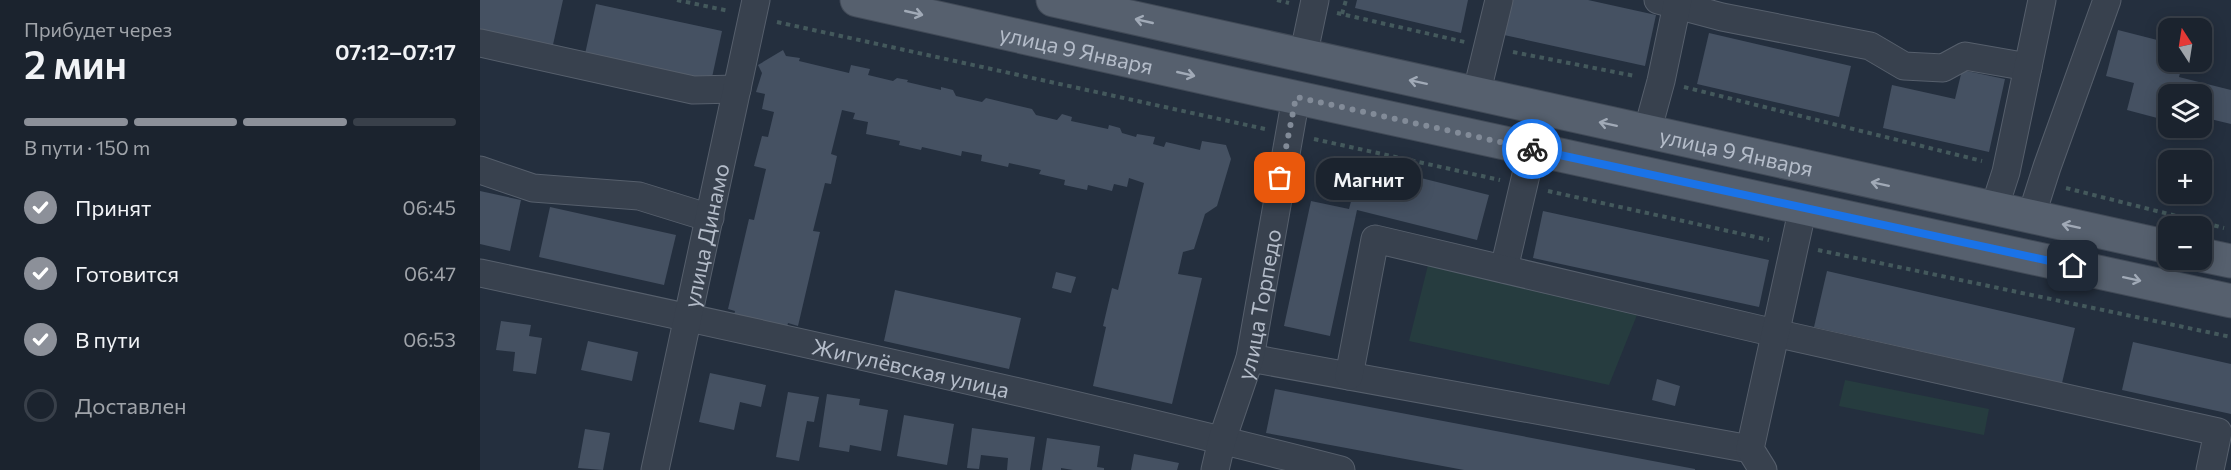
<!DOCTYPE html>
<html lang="ru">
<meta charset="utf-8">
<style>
:root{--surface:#1b232e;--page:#242b36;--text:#f1f3f6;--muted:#a0a4aa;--line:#39404a;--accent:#8c9099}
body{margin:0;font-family:Commissioner,sans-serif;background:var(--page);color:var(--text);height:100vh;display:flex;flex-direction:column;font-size:22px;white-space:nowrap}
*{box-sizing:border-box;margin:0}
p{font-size:20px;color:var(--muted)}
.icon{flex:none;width:33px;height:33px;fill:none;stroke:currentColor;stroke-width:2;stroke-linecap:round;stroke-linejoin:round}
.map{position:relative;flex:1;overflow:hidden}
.panel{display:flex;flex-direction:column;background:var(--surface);width:480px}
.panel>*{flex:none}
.needle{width:39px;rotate:348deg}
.buttons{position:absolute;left:1678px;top:18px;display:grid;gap:12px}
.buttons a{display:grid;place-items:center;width:54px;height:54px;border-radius:12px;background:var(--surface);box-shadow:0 3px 15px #0003,0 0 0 2px var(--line);font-size:30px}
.pin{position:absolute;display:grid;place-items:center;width:51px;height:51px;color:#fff;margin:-26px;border-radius:12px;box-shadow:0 3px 9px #0006}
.courier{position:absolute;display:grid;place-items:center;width:60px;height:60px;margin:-30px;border:4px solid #1a73e8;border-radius:50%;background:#fff;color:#222;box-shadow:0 2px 8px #0007}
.bubble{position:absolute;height:42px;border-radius:18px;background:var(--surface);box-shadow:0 3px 15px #0003,0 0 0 2px var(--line);font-size:20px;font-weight:600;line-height:42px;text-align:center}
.summary em{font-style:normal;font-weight:600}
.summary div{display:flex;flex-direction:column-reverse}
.summary{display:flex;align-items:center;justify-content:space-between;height:102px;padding:0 24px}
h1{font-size:39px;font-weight:600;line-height:45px}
.bar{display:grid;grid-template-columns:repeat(4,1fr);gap:9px 6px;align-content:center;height:72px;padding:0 24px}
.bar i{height:8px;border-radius:4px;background:var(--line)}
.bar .current{background:var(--accent)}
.bar p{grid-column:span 4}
ol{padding:0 24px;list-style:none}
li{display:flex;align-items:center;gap:18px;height:66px}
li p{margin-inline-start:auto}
li .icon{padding:6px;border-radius:50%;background:var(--accent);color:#fff;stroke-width:4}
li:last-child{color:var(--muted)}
li i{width:33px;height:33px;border:3px solid var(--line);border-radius:50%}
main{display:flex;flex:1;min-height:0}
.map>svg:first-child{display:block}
.green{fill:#263c3f}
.building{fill:#455162}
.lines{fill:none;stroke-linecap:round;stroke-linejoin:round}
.minor-casing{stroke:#565f6c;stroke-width:29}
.major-casing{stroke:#414a57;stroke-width:35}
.path{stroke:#44595c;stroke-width:4;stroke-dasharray:4.5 4.5;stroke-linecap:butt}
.minor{stroke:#38414e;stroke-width:27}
.major{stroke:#56606e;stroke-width:33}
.oneway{stroke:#a1aab7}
.done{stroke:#828b98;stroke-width:6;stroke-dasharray:0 10.8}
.route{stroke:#1a73e8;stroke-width:8}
.labels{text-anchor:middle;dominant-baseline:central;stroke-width:6;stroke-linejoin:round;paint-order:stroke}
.street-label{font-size:22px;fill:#b4bcc9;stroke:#1d2633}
</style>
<main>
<section class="panel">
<div class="summary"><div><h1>2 мин</h1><p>Прибудет через</p></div><em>07:12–07:17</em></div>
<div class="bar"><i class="current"></i><i class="current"></i><i class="current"></i><i></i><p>В пути · 150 m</p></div>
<ol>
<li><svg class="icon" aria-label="check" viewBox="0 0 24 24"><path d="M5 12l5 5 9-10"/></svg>Принят<p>06:45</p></li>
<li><svg class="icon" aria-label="check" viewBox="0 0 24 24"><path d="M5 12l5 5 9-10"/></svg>Готовится<p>06:47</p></li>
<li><svg class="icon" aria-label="check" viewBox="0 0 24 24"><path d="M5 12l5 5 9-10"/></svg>В пути<p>06:53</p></li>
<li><i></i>Доставлен</li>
</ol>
</section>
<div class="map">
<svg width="1751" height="470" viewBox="0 0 1751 470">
<rect width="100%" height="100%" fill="#242f3e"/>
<g class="green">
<path d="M948 265 1159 310 1129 385 929 341Z"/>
<path d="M1365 380 1509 409 1504 435 1359 406Z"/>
</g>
<g class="building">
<path d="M0 0H83L72 49 0 33Z"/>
<path d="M877 0H988L981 33 875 8Z"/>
<path d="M1031 0H1108L1176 15 1165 66 1024 35Z"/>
<path d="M116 4 242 31 231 82 105 54Z"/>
<path d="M1638 30 1689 43V62H1703L1699 77 1751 90V124L1722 117V94H1689V108H1686L1681 119 1647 110 1654 83 1626 76Z"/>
<path d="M1229 33 1371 66 1359 117 1217 84Z"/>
<path d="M303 50 306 56 320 58 319 61 369 73 371 65 390 69 388 75 413 81 417 78 428 80 427 82 461 90V87L473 90 476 96 502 102 506 98 552 109 556 115 577 120 582 114 592 117 591 121 628 129 629 125 640 128 642 133 656 137 657 134 675 137 673 144 684 147 686 142 720 150 722 141 746 145 751 159 737 206 725 214 714 249 703 252 698 274 722 278 692 404 613 386 626 327 623 326 632 288 638 290 664 183 649 178 647 187 634 184 632 191 608 185 607 190 584 185 585 180 559 174 561 170 529 163 528 167 501 161 502 155 482 151 481 156 442 147 441 150 419 145 420 141 386 134 388 122 373 119 375 113 362 110 351 154 357 156 351 184 345 183 333 231 340 232 318 326 308 323 306 331 253 319 255 311 248 309 269 219 274 220 286 169 274 166 282 136 288 137 294 112 282 109 285 94 276 92 282 73 278 65Z"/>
<path d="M1482 70 1525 79 1509 152 1403 128 1412 85 1475 99Z"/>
<path d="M881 163 1009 195 997 240 877 210 850 336 804 326 831 201 869 209Z"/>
<path d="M0 191 41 200 30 251 0 244Z"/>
<path d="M70 207 196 235 184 285 59 257Z"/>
<path d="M1063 211 1289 260 1279 307 1053 258Z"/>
<path d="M1347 271 1595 328 1582 383 1334 327Z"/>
<path d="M576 272 596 277 591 293 572 288Z"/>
<path d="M415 290 541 318 529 369 404 341Z"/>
<path d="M21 321 51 325 49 336 62 338 56 374 33 371 35 352 16 350Z"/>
<path d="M108 341 158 352 152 381 101 370Z"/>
<path d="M1653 342 1751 364V414L1642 390Z"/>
<path d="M230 373 286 385 281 407 260 402 254 430 219 422Z"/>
<path d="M1177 379 1200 386 1195 406 1172 400Z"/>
<path d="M795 389 1215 469V470H984L786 433Z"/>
<path d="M308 392 339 397 334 422 327 421 319 461 296 457Z"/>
<path d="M347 394 380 399 379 405 408 410 401 451 370 445 369 452 339 447Z"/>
<path d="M424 415 474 424 467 465 417 456Z"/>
<path d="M492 428 555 437 550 470H527L528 458 501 455 499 469 487 468Z"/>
<path d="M105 429 130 433 123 470 98 468Z"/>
<path d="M567 438 620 446 617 467 624 468V470H593L581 468V470H562Z"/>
<path d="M654 454 699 463 697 470H651Z"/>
</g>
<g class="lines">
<defs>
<g id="minor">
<path d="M1178 0 1242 17 1390 46 1424 66 1463 68 1485 56 1548 67"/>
<path d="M0 43 213 90 257 89"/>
<path d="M823 57 835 0"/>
<path d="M996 95 1019 0"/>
<path d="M1167 132 1181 81 1198 0"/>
<path d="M0 170 53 188 159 196 230 218"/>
<path d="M1514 209 1526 172 1562 0"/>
<path d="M1551 217 1567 167 1627 0"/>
<path d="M1024 269 1052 149"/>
<path id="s1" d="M0 273C288 334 576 398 861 470"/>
<path d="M770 358 1270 449"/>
<path d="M869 376 895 239 1295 333 1738 432 1730 470"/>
<path id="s2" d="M175 470 276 0"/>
<path id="s3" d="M735 470 742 440 770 358 816 97"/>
<path d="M1283 470 1270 449 1323 207"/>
</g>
<g id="major">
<path id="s4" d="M377 0 749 83 1751 301"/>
<path id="s5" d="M573 0 1689 247"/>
<path d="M1722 255 1751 261"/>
</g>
</defs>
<use href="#minor" class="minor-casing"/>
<use href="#major" class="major-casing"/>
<g class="path">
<path d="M197 0 249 11"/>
<path d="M797 0 809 3"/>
<path d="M857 13 985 42"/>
<path d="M862 14 866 0"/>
<path d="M297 22 785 129"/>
<path d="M1033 52 1155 76"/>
<path d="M1204 87 1502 161"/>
<path d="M834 139 1020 180"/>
<path d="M1586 188 1744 228"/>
<path d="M1068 191 1289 240"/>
<path d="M1338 250 1751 337"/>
</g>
<use href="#minor" class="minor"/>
<use href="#major" class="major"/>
</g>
<defs><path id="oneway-shaft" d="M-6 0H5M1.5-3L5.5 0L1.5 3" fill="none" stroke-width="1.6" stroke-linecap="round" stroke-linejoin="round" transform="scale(1.5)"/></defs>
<g class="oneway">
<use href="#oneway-shaft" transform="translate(434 13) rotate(13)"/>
<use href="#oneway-shaft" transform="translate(664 21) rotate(-167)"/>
<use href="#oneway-shaft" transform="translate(706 74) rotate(13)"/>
<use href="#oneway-shaft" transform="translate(938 82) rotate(-168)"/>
<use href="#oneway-shaft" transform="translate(1128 124) rotate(-168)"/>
<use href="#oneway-shaft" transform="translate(1400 184) rotate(-168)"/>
<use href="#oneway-shaft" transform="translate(1591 226) rotate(-168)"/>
<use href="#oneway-shaft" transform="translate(1652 279) rotate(12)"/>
</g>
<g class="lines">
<path class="done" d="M800 178 816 97 1052 149"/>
<path class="route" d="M1052 149 1593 266"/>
</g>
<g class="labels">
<g class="street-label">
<text stroke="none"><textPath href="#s4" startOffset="225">улица 9 Января</textPath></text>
<text stroke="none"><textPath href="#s5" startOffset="700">улица 9 Января</textPath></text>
<text stroke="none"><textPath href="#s2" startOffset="240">улица Динамо</textPath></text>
<text stroke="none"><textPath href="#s3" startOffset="172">улица Торпедо</textPath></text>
<text stroke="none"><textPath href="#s1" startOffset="441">Жигулёвская улица</textPath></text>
</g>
</g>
</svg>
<div class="buttons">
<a><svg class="needle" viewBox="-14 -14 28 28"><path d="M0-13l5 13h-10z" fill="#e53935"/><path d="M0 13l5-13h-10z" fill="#a0a4aa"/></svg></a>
<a><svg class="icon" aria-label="layers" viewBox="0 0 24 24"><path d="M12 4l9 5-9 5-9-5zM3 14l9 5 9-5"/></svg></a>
<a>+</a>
<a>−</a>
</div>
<div class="pin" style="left:800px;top:178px;background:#ea580c"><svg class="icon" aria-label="bag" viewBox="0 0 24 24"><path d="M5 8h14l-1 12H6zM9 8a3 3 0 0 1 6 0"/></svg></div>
<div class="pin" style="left:1593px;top:266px;background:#1f2937"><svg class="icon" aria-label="home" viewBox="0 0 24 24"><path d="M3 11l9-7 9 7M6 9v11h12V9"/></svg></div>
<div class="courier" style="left:1052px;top:149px"><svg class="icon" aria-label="bike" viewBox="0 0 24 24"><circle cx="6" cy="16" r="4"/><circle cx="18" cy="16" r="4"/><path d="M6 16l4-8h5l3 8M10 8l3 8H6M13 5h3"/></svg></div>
<div class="bubble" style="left:836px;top:158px;width:105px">Магнит</div>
</div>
</main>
